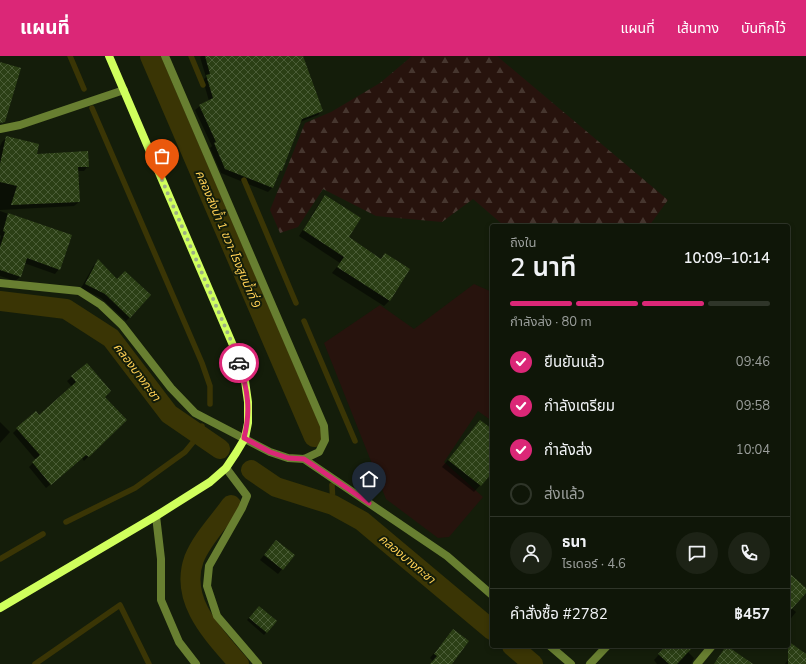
<!DOCTYPE html>
<html lang="th">
<meta charset="utf-8">
<style>
:root{--surface:#0f1608;--page:#1d2316;--text:#f1f3f6;--muted:#9b9f9c;--line:#2f3529;--accent:#db2777}
body{margin:0;font-family:"Nunito Sans","Noto Sans Thai",sans-serif;background:var(--page);color:var(--text);height:100vh;display:flex;flex-direction:column;font-size:15px;white-space:nowrap}
*{box-sizing:border-box;margin:0}
p{font-size:13px;color:var(--muted)}
.icon{flex:none;width:22px;height:22px;fill:none;stroke:currentColor;stroke-width:2;stroke-linecap:round;stroke-linejoin:round}
.map{position:relative;flex:1;overflow:hidden}
.details{position:absolute;left:490px;top:168px;width:300px;height:424px;display:flex;flex-direction:column;background:var(--surface);border-radius:4px;box-shadow:0 2px 6px #0003,0 0 0 1px var(--line)}
.details>*{flex:none}
.pin{position:absolute;display:grid;place-items:center;width:34px;height:34px;color:#fff;margin:-41px -17px;border-radius:50% 50% 50% 0;rotate:-45deg;box-shadow:0 0 4px #0007}
.pin .icon{rotate:45deg}
.courier{position:absolute;display:grid;place-items:center;width:40px;height:40px;margin:-20px;border:3px solid #db2777;border-radius:50%;background:#fff;color:#222;box-shadow:0 1px 5px #0007}
.headline em{font-style:normal;font-weight:600}
.headline div{display:flex;flex-direction:column-reverse}
.headline{display:flex;align-items:center;justify-content:space-between;height:68px;padding:0 20px}
h1{font-size:26px;font-weight:600;line-height:30px}
.bar{display:grid;grid-template-columns:repeat(4,1fr);gap:6px 4px;align-content:center;height:48px;padding:0 20px}
.bar i{height:5px;border-radius:3px;background:var(--line)}
.bar .active{background:var(--accent)}
.bar p{grid-column:span 4}
.line{display:flex;align-items:center;gap:10px;padding:0 20px;border-top:1px solid var(--line)}
.line div{flex:1}
.round{display:grid;place-items:center;flex:none;width:42px;height:42px;border-radius:21px;background:var(--page)}
ol{padding:0 20px;list-style:none}
li{display:flex;align-items:center;gap:12px;height:44px}
li p{margin-inline-start:auto}
li .icon{padding:4px;border-radius:50%;background:var(--accent);color:#fff;stroke-width:4}
li:last-child{color:var(--muted)}
li i{width:22px;height:22px;border:2px solid var(--line);border-radius:50%}
header{display:flex;align-items:center;gap:24px;box-sizing:border-box;height:56px;padding:0 20px;background:var(--accent);color:#fff}
header strong{font-size:19px}
nav{display:flex;gap:22px;margin-inline-start:auto;font-size:14px}
.map>svg:first-child{display:block}
.green{fill:#27130d}
.forest{fill:url(#forest-firs)}
.shadow{fill:#0007}
.lines{fill:none;stroke-linecap:round;stroke-linejoin:round}
.stream{stroke:#3a3505;stroke-width:5.5}
.canal{stroke:#3a3505;stroke-width:20}
.building{fill:url(#building-cross-hatch)}
.lane{stroke:#687f31;stroke-width:8}
.street{stroke:#687f31;stroke-width:8}
.secondary{stroke:#d0ff5d;stroke-width:8}
.done{stroke:#9eb084;stroke-width:4;stroke-dasharray:0 7.2}
.route{stroke:#db2777;stroke-width:5}
.labels{text-anchor:middle;dominant-baseline:central;stroke-width:4;stroke-linejoin:round;paint-order:stroke}
.water-label{font-size:12px;font-style:italic;fill:#ffd054;stroke:#141d0a}
</style>
<header>
<strong>แผนที่</strong>
<nav><a>แผนที่</a><a>เส้นทาง</a><a>บันทึกไว้</a></nav>
</header>
<div class="map">
<svg width="806" height="608" viewBox="0 0 806 608">
<defs>
<pattern id="forest-firs" width="22" height="20" patternUnits="userSpaceOnUse"><rect width="22" height="20" fill="#27130d"/><path d="M5 1l3.5 6h-7zM16 11l3.5 6h-7z" fill="#46362f"/></pattern>
<pattern id="building-cross-hatch" width="8" height="8" patternUnits="userSpaceOnUse"><rect width="8" height="8" fill="#2b3f15"/><path d="M0 0l8 8M0 8l8-8" fill="none" stroke="#4a5c36"/></pattern>
</defs>
<rect width="100%" height="100%" fill="#141d0a"/>
<path class="green" d="M474 228 492 236V365L478 355 444 406 483 441 449 481 438 482 386 443 324 287 380 249 414 273Z"/>
<path class="forest" d="M412 0H497L668 144 649 170H502V168L473 143 442 166 376 160 323 133 298 171 280 177 270 154 305 67 331 56 380 27Z"/>
<g class="shadow">
<path d="M202 0H297L322 54 318 59 300 66 281 115 278 118 272 132 268 136 221 117 210 92 212 90 195 54 200 50 209 45 203 24 206 21 200 1Z"/>
<path d="M6 82 36 99 88 110 84 115H77L79 146 74 150 0 154V90L2 86Z"/>
<path d="M326 140 348 181 380 204 386 198 409 213 389 245 384 250 332 217 340 207 299 180 320 146Z"/>
<path d="M0 155 71 180 59 213 55 218 24 207 20 221 15 225 0 220V184L1 180 0 179Z"/>
<path d="M98 205 117 225 130 261 126 265 101 242 81 232 94 209Z"/>
<path d="M87 308 104 341 125 364 84 405 82 402 46 432 29 411 36 404 13 377 17 373 39 361 72 331 67 325Z"/>
<path d="M480 365 492 374V416L474 436 442 411Z"/>
<path d="M0 366 10 376 0 387Z"/>
<path d="M276 485 282 513 278 518 260 504Z"/>
<path d="M788 517 806 533V535L791 552 796 556 788 566Z"/>
<path d="M259 551 275 566 264 579 247 564Z"/>
<path d="M453 574 451 608H431L433 605 430 602Z"/>
<path d="M667 590H682L694 602 691 608H657L654 604Z"/>
<path d="M792 598 806 599V608H785Z"/>
</g>
<g class="lines">
<g class="stream">
<path d="M70 0 84 33"/>
<path d="M191 0 203 29"/>
<path d="M92 52 202 307 210 330V348"/>
<path d="M244 124 296 247"/>
<path d="M304 265 355 385"/>
<path d="M332 429 333 449"/>
<path d="M66 466 135 432 185 396 199 379 202 370"/>
<path d="M0 503 43 478"/>
<path d="M35 608 120 549 149 608"/>
</g>
<g class="canal">
<path d="M150 0 314 381"/>
<path d="M0 245 66 253 111 282 169 358 220 393"/>
<path d="M251 414 276 431 333 449 362 465 492 574"/>
<path d="M231 449C219 466 202 483 194 503 179 545 214 579 239 608"/>
<path d="M512 590 533 608"/>
</g>
</g>
<g class="building">
<path d="M205 0H303L323 55 302 63 282 115H280L273 132 225 113 214 87 216 86 199 49 213 42 206 19 210 18Z"/>
<path d="M0 6 21 12 5 66 0 67Z"/>
<path d="M6 80 39 88 37 98 88 95 89 111H78L80 146 11 149 17 130 0 126V108Z"/>
<path d="M325 139 361 162 349 181 381 203 385 197 410 213 390 245 337 211 344 201 303 174Z"/>
<path d="M8 157 72 179 60 214 27 202 21 221 0 214V191L5 176 3 175Z"/>
<path d="M98 203 117 223 125 215 151 239 130 262 105 238 85 228Z"/>
<path d="M87 307 111 335 105 341 127 364 89 401 86 399 51 429 32 406 40 399 16 372 36 355 39 359 76 326 71 320Z"/>
<path d="M480 364 492 373V417L481 430 448 404Z"/>
<path d="M276 484 295 499 283 514 264 499Z"/>
<path d="M788 516 806 532V537L788 557Z"/>
<path d="M259 550 277 565 267 577 249 562Z"/>
<path d="M453 573 469 585 452 608H430L437 600 434 598Z"/>
<path d="M788 585 806 598V608H788Z"/>
<path d="M666 590H694L677 608H669L658 598Z"/>
<path d="M726 590H727L753 608H714Z"/>
</g>
<g class="lines">
<g class="lane">
<path d="M226 412 247 440 242 452 209 510 207 530 217 560 258 608"/>
<path d="M590 608 607 590"/>
<path d="M697 608 712 590"/>
</g>
<g class="street">
<path d="M0 73 20 69 124 34"/>
<path d="M0 227 79 235 101 249 122 269 171 332 195 357 270 396 288 402 304 403 319 396 325 384 324 370 165 0"/>
<path d="M304 403 447 500 492 539"/>
<path d="M156 460 161 503V544L179 586 196 608"/>
<path d="M550 590 571 608"/>
</g>
<path class="secondary" d="M0 552 156 460 210 426 226 412 236 397 245 382 248 367V346L245 325 235 294 109 0"/>
</g>
<g class="lines">
<path class="done" d="M162 124 235 294 239 307"/>
<path class="route" d="M239 307C248 334 251 355 244 382L270 396 288 402 304 403 369 447"/>
</g>
<g class="labels">
<g class="water-label">
<text transform="translate(228 183) rotate(67)">คลองส่งน้ำ 1 ขวา-โรงสูบน้ำที่ 9</text>
<text transform="translate(137 316) rotate(53)">คลองบางกะชา</text>
<text transform="translate(407 503) rotate(40)">คลองบางกะชา</text>
</g>
</g>
</svg>
<div class="pin" style="left:162px;top:124px;background:#ea580c"><svg class="icon" aria-label="bag" viewBox="0 0 24 24"><path d="M5 8h14l-1 12H6zM9 8a3 3 0 0 1 6 0"/></svg></div>
<div class="pin" style="left:369px;top:447px;background:#1f2937"><svg class="icon" aria-label="home" viewBox="0 0 24 24"><path d="M3 11l9-7 9 7M6 9v11h12V9"/></svg></div>
<div class="courier" style="left:239px;top:307px"><svg class="icon" aria-label="car" viewBox="0 0 24 24"><path d="M5 17H2v-5l4-1 3-4h7l3 4 3 1v5h-3M9 17h6M6 11h13"/><circle cx="7" cy="17" r="2"/><circle cx="17" cy="17" r="2"/></svg></div>
<section class="details">
<div class="headline"><div><h1>2 นาที</h1><p>ถึงใน</p></div><em>10:09–10:14</em></div>
<div class="bar"><i class="active"></i><i class="active"></i><i class="active"></i><i></i><p>กำลังส่ง · 80 m</p></div>
<ol>
<li><svg class="icon" aria-label="check" viewBox="0 0 24 24"><path d="M5 12l5 5 9-10"/></svg>ยืนยันแล้ว<p>09:46</p></li>
<li><svg class="icon" aria-label="check" viewBox="0 0 24 24"><path d="M5 12l5 5 9-10"/></svg>กำลังเตรียม<p>09:58</p></li>
<li><svg class="icon" aria-label="check" viewBox="0 0 24 24"><path d="M5 12l5 5 9-10"/></svg>กำลังส่ง<p>10:04</p></li>
<li><i></i>ส่งแล้ว</li>
</ol>
<div class="line" style="height:72px"><a class="round"><svg class="icon" aria-label="person" viewBox="0 0 24 24"><circle cx="12" cy="8" r="4"/><path d="M4 21q1-7 8-7t8 7"/></svg></a><div><b>ธนา</b><p>ไรเดอร์ · 4.6</p></div><a class="round"><svg class="icon" aria-label="chat" viewBox="0 0 24 24"><path d="M4 5h16v11H9l-5 4z"/></svg></a><a class="round"><svg class="icon" aria-label="phone" viewBox="0 0 24 24"><path d="M5 4h4l2 5-3 2q2 4 5 5l2-3 5 2v4C11 20 4 13 5 4z"/></svg></a></div>
<div class="line" style="height:52px"><div>คำสั่งซื้อ #2782</div><b>฿457</b></div>
</section>
</div>
